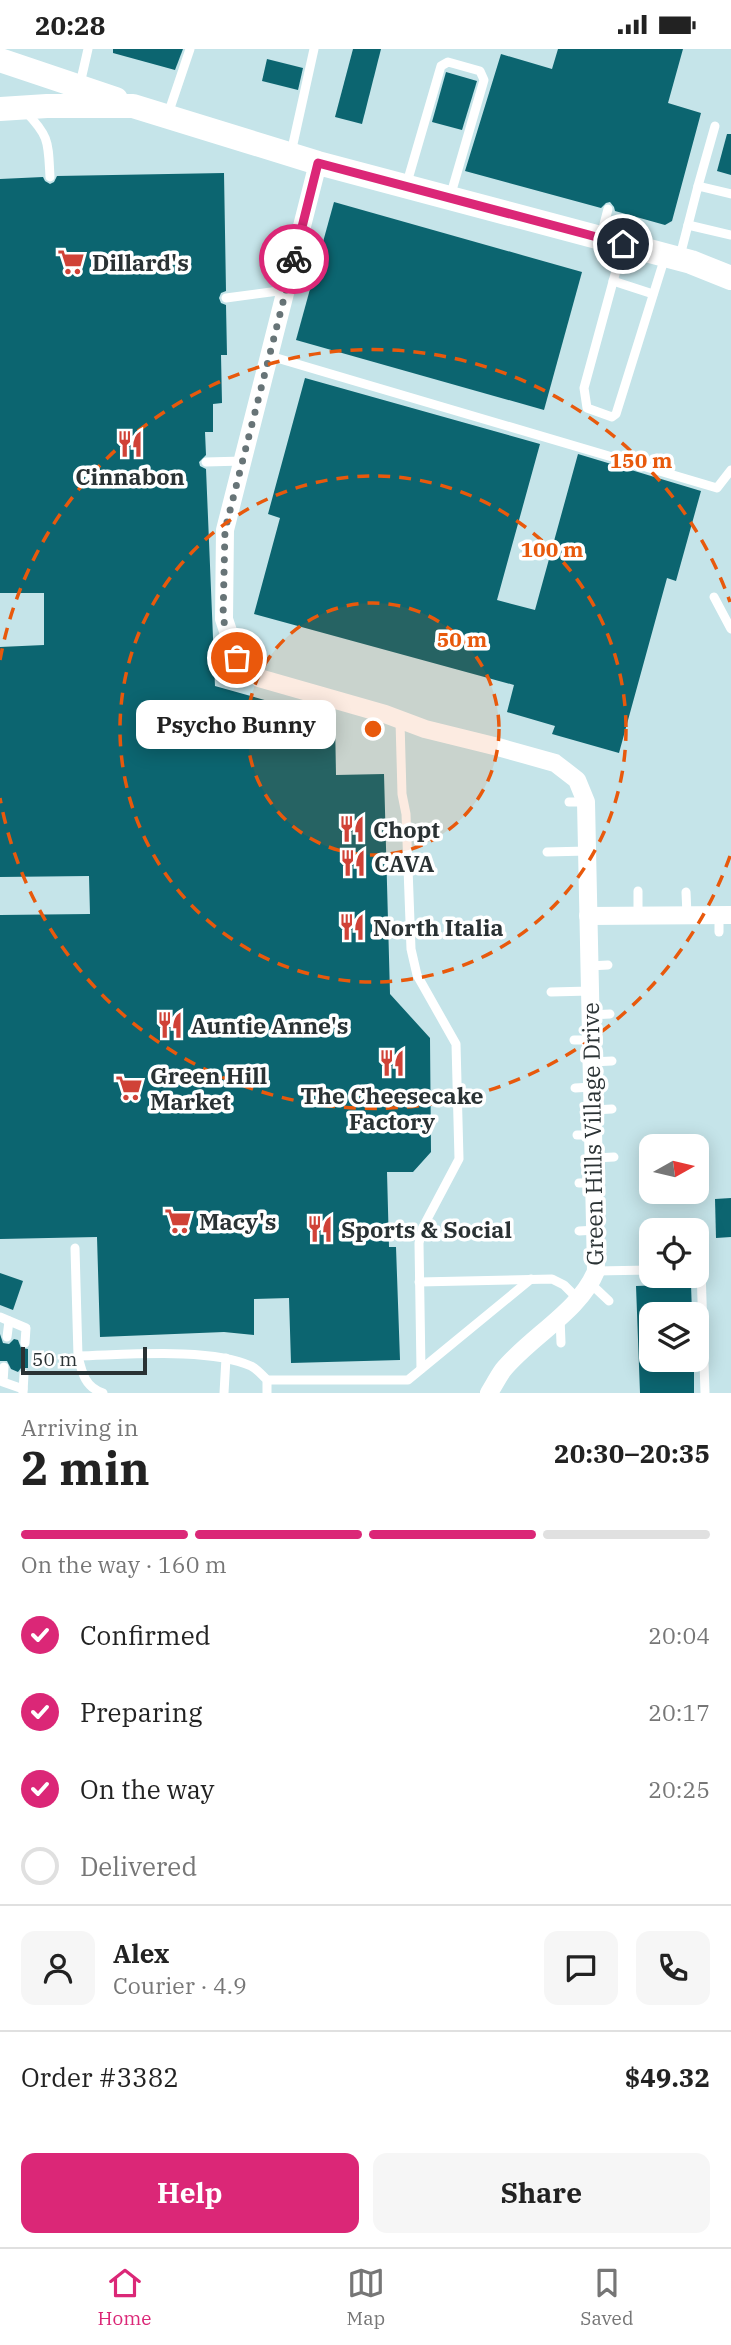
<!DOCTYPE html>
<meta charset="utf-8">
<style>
:root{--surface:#fff;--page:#f6f6f6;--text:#222;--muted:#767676;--line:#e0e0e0;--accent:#db2777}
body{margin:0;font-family:"IBM Plex Serif",serif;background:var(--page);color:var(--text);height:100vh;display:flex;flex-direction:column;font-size:26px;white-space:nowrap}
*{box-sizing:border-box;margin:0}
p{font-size:23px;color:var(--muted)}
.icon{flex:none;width:38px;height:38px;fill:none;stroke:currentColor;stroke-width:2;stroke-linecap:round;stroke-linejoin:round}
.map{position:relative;height:1344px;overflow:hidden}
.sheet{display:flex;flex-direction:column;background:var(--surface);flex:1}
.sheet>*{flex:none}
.needle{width:46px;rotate:82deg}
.fabs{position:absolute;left:639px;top:1085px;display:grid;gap:14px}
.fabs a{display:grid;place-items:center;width:70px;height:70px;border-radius:14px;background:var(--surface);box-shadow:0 4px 18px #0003;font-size:35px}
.scale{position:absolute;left:21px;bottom:18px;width:126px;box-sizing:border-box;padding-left:7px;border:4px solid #2a3234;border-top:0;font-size:19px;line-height:24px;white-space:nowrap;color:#2a3234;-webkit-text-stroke:5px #fff;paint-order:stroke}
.pin{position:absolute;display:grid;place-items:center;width:60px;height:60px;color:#fff;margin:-30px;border:4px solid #fff;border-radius:50%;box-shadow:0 2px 7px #0007}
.courier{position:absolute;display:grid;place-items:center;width:70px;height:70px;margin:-35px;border:5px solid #db2777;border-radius:50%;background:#fff;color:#222;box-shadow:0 2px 9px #0007}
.bubble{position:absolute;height:49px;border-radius:14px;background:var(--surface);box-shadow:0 4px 18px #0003;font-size:23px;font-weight:700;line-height:49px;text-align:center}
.head em{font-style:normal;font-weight:700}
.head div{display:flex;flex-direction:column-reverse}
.head{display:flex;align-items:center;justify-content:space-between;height:119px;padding:0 21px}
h1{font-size:46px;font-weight:700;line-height:52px}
.bar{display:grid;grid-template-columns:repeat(4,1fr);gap:10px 7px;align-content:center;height:84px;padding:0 21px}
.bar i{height:9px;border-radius:5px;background:var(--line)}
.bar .selected{background:var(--accent)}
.bar p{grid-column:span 4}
.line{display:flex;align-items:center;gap:18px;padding:0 21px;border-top:2px solid var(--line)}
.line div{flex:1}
.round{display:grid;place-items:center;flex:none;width:74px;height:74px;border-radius:14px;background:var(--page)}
ol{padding:0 21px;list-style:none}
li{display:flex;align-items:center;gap:21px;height:77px}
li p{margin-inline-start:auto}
li .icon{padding:7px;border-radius:50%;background:var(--accent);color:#fff;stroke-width:4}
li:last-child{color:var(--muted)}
li i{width:38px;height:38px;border:4px solid var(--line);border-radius:50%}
.cta{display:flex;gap:14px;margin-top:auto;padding:14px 21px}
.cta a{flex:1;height:80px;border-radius:14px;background:var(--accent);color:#fff;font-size:28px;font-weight:700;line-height:80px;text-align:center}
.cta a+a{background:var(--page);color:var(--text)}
.status{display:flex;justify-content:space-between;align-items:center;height:49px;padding:0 35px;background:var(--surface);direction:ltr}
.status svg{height:19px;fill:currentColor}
.dock{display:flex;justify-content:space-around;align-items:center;height:98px;border-top:2px solid var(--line);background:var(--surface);font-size:19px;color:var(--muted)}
.dock a{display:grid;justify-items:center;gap:4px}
.dock .selected{color:var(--accent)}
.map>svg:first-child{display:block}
.built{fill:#c5e4e9;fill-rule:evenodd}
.building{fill:#0c6570}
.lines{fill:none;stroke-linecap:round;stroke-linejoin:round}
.lane{stroke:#fff;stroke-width:9}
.street{stroke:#fff;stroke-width:18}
.secondary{stroke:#fff;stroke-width:24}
.done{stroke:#677477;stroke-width:7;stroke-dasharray:0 12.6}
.route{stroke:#db2777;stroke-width:9}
.ring{fill:none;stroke:#e8590c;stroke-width:3.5;stroke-dasharray:12 9}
.labels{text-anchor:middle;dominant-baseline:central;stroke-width:7;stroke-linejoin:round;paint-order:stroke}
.poi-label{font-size:23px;font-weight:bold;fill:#2a3234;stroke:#fff;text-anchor:start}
.street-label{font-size:23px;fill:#2a3234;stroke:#fff}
.centre{fill:#e8590c;stroke:#fff;stroke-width:3.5}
.ring-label{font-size:21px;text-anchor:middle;font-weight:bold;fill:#e8590c;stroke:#fff;stroke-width:7;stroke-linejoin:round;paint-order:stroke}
</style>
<div class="status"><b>20:28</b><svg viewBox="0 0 49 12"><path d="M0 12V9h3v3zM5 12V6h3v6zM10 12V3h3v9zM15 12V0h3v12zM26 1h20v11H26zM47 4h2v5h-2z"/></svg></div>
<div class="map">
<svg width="731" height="1344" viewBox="0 0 731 1344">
<rect width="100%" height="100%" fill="#d9f0f3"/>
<path class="built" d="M0 0H731V1344H0ZM651 1097H696V1143H651ZM651 1181H696V1227H651ZM651 1265H696V1311H651Z"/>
<g class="building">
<path d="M113 0H183L175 21 113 4Z"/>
<path d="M353 0H381L362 75 335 68Z"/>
<path d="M558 0H683L668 54 701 64 672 172 665 176 615 162 614 158 610 153 606 154 601 159 465 122 501 5 552 20Z"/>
<path d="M267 10 303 19 298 41 262 32Z"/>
<path d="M446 23 477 32 462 81 432 73Z"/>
<path d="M727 85H731V126L717 122Z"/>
<path d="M224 124 226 242 221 244 219 249 221 254 226 256 227 306H221L222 354 213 355V383H205L206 406 199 413 200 417 206 420 215 637 335 671 336 726 384 725 390 945 430 989 431 1103 413 1123H387L389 1198H396L400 1311 291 1314 289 1249 254 1250V1286L224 1283 100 1288 97 1188 0 1190V866L90 865 89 827 0 828V598L44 596V544H0V130L43 128 45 132 50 135 54 133 57 127Z"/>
<path d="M334 153 582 223 544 361 296 291Z"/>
<path d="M305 329 540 395 497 551 535 561 578 405 701 442 676 532 667 529 619 704 552 685 555 677 507 663 514 636 254 565 280 469 268 465Z"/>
<path d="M731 1149V1188L716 1189 715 1150Z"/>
<path d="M0 1224 23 1232 13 1261 0 1256Z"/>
<path d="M691 1235 692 1265H651V1311H694V1344H640L636 1237Z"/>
<path d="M0 1285 3 1294 9 1295 14 1290 18 1291 21 1299 28 1300V1319H21L18 1323 11 1320 7 1312H0Z"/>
</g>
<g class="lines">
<g class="lane">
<path d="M80 35 88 0"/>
<path d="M25 62C50 88 48 93 50 128"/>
<path d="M168 65 190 0"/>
<path d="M291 104 314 0"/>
<path d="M406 137 441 17 448 13 480 22 484 31 450 148"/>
<path d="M698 137 715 77"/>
<path d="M688 176 731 186"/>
<path d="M601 187 608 160"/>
<path d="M623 196 584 339 587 359 612 368 616 365 665 208"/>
<path d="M680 207 698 137 731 145"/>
<path d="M613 232 653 245"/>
<path d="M226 249 286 241"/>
<path d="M270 307 717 439 731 421"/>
<path d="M206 413 243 412"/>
<path d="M714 548 731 580"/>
<path d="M400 672 402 745 406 765 411 900 417 926 456 995 459 1110 423 1178 437 1186"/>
<path d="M569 753H586"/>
<path d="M547 803 587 802"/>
<path d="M638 842V867"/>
<path d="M686 843 687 866"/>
<path d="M719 866V883"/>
<path d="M589 917 608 916"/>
<path d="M551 943 590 942"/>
<path d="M590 966 610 965"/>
<path d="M574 991H591"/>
<path d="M592 1013 612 1012"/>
<path d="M575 1039 593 1038"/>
<path d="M594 1061 612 1060"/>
<path d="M577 1086H594"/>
<path d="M595 1109 614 1108"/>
<path d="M579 1134H595"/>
<path d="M579 1182 597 1181"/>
<path d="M75 1199 78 1307C124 1306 210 1298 251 1317 257 1320 262 1326 267 1331V1344"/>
<path d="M696 1220H701L705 1344"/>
<path d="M596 1222 651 1221"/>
<path d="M419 1233 552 1230 564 1236 579 1251"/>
<path d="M591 1235 609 1252"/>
<path d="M0 1268 26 1279 25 1294"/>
<path d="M560 1268 561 1294"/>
<path d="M7 1288 9 1272"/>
<path d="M78 1307C82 1324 85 1338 103 1344"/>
<path d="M4 1318 3 1333 23 1340"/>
<path d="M421 1320 419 1194 423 1178"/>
<path d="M267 1331H408L531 1230"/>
<path d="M23 1344 24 1325"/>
<path d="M224 1344 226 1309"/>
</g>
<g class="street">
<path d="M318 114 225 481 224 570 237 609 259 629 385 665 425 680 498 698 555 714 577 731 586 753 596 1222C580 1262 531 1287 503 1321 498 1328 494 1336 489 1344"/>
<path d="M588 867 731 866"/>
</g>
<g class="secondary">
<path d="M0 11 116 50"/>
<path d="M0 60 47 57H133L318 114 691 213 731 229"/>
</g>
</g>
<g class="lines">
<path class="done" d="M237 609 223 570 225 481 294 210"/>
<path class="route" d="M294 210 318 114 623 195"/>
</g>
<circle cx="373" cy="680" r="126" fill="#e8590c" fill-opacity=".12"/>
<g class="ring">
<circle cx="373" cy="680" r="126"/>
<circle cx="373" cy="680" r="253"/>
<path d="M730 807A379 379 0 0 1 0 749M0 611A379 379 0 0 1 730 553"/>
</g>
<defs>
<symbol id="supermarket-bare" viewBox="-9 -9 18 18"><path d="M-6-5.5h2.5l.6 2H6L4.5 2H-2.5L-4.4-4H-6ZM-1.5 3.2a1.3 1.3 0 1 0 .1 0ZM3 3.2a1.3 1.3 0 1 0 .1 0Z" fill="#d04237" stroke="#fff" stroke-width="2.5" paint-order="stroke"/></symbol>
<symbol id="restaurant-bare" viewBox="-9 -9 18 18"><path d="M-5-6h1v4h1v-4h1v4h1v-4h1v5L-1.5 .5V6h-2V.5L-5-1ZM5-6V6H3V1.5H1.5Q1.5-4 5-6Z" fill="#d04237" stroke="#fff" stroke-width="2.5" paint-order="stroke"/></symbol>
</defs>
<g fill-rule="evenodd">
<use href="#supermarket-bare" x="52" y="194" width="38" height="38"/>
<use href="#restaurant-bare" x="111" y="376" width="38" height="38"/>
<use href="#restaurant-bare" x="333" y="761" width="38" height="38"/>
<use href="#restaurant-bare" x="334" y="795" width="38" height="38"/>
<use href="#restaurant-bare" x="333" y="859" width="38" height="38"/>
<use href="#restaurant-bare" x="151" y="957" width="38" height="38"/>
<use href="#restaurant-bare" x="373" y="995" width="38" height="38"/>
<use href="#supermarket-bare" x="110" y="1020" width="38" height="38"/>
<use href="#supermarket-bare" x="159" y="1153" width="38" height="38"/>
<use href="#restaurant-bare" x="301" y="1161" width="38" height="38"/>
</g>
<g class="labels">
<g class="poi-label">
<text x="92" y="213">Dillard's</text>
<text x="130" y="427" text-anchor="middle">Cinnabon</text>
<text x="373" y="780">Chopt</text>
<text x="374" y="814">CAVA</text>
<text x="373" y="878">North Italia</text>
<text x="191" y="976">Auntie Anne's</text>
<text x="150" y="1026">Green Hill<tspan x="150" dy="26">Market</tspan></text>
<text x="392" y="1046" text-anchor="middle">The Cheesecake<tspan x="392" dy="26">Factory</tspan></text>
<text x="199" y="1172">Macy's</text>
<text x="341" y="1180">Sports &amp; Social</text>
</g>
<g class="street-label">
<text transform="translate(592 1085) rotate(-91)">Green Hills Village Drive</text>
</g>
</g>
<circle cx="373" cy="680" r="10" class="centre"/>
<g class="ring-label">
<text x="641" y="419">150 m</text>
<text x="552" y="508">100 m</text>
<text x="462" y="598">50 m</text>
</g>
</svg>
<div class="fabs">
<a><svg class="needle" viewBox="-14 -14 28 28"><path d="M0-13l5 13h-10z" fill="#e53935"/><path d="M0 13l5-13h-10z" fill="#767676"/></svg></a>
<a><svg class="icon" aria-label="locate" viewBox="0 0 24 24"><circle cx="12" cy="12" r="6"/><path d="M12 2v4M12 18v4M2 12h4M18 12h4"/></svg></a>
<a><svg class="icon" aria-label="layers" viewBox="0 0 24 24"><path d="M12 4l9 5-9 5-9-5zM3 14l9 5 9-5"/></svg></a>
</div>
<div class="scale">50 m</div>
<div class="pin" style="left:237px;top:609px;background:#ea580c"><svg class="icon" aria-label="bag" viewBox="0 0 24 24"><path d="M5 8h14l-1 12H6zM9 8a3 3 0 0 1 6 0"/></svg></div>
<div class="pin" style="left:623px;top:195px;background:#1f2937"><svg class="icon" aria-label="home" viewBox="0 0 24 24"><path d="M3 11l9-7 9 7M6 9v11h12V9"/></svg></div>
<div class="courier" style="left:294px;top:210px"><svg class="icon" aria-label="bike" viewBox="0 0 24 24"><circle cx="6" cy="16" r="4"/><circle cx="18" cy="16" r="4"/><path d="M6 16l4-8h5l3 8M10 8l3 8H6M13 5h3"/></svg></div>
<div class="bubble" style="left:136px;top:651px;width:200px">Psycho Bunny</div>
</div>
<section class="sheet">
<div class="head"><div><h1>2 min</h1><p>Arriving in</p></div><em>20:30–20:35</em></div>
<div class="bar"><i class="selected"></i><i class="selected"></i><i class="selected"></i><i></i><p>On the way · 160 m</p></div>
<ol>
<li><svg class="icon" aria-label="check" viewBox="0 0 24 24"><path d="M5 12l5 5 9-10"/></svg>Confirmed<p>20:04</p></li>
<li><svg class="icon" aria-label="check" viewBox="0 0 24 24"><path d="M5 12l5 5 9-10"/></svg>Preparing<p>20:17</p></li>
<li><svg class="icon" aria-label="check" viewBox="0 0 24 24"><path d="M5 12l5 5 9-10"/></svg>On the way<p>20:25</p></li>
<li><i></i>Delivered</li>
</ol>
<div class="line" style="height:126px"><a class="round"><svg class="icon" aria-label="person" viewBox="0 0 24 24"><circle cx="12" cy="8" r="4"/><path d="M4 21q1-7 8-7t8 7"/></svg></a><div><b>Alex</b><p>Courier · 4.9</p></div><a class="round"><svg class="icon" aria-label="chat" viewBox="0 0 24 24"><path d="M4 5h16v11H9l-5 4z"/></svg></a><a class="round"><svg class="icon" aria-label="phone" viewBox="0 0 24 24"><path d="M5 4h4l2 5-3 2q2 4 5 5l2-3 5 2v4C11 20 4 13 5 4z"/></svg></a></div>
<div class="line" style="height:91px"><div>Order #3382</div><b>$49.32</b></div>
<div class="cta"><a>Help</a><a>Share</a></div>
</section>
<nav class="dock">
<a class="selected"><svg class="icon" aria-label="home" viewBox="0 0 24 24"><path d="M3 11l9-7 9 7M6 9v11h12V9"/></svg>Home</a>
<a><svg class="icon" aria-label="map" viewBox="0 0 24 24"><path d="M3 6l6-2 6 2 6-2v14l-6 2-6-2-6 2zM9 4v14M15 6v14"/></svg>Map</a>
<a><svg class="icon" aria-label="saved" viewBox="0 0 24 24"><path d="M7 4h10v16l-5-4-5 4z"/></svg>Saved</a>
</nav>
